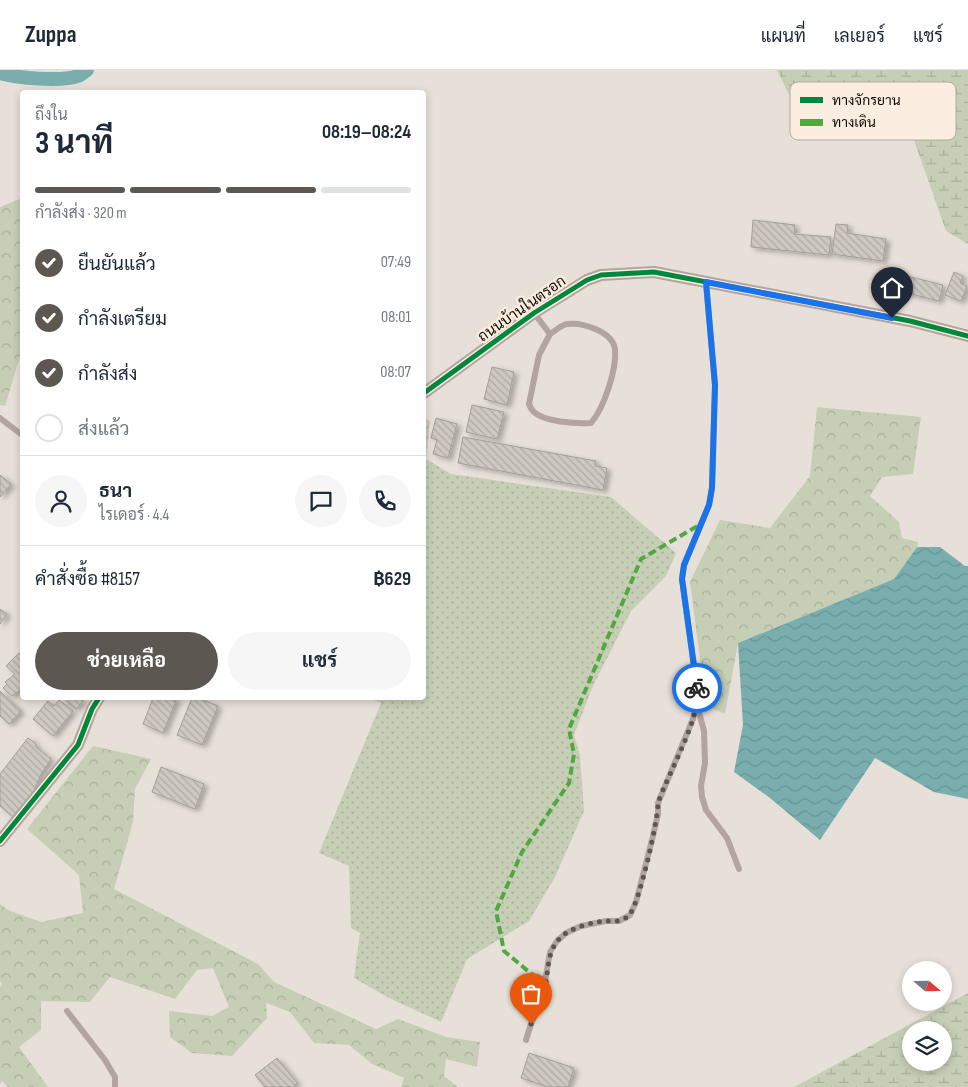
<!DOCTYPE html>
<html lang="th">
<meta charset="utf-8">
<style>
:root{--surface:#fff;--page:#f6f6f7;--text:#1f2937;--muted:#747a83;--line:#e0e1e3;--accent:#5d5751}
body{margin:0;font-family:"Sofia Sans Condensed",Sarabun,sans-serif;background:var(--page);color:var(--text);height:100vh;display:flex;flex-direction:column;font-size:19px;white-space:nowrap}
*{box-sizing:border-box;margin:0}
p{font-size:16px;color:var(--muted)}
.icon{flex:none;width:28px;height:28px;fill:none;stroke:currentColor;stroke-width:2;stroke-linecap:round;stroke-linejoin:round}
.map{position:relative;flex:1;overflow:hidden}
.details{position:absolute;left:20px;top:20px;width:406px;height:610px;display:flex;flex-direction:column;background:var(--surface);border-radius:5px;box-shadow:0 2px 8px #0003}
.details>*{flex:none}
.needle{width:32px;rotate:110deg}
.controls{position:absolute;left:902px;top:891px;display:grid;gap:10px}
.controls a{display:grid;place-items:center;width:50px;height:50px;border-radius:50%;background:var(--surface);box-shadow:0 2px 8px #0003;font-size:25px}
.pin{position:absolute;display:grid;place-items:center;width:42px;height:42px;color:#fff;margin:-51px -21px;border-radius:50% 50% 50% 0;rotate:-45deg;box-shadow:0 0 5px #0007}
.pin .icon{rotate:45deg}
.courier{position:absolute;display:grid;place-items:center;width:50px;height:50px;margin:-25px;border:4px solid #1a73e8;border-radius:50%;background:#fff;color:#222;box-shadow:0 1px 6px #0007}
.summary em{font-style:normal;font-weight:700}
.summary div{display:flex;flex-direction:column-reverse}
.summary{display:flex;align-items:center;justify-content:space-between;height:85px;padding:0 15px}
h1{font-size:32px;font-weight:700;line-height:38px}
.bar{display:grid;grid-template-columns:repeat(4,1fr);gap:8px 5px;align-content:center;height:60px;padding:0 15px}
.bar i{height:6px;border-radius:4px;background:var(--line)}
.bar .selected{background:var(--accent)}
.bar p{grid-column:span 4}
.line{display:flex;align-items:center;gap:12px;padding:0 15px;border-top:1px solid var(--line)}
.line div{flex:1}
.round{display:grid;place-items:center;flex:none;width:52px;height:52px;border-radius:26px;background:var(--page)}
ol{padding:0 15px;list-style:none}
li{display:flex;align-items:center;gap:15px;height:55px}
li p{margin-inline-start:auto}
li .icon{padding:5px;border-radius:50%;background:var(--accent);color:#fff;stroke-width:4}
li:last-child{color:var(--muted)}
li i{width:28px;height:28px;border:2px solid var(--line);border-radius:50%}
.primary-button{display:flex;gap:10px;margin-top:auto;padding:10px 15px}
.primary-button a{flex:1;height:58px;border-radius:30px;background:var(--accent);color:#fff;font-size:20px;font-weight:700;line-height:58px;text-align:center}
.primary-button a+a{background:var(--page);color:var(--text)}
header{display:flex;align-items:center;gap:30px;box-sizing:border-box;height:70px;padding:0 25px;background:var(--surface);border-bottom:1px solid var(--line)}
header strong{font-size:24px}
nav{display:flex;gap:28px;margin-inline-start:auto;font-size:18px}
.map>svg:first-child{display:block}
.grass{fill:url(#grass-dots)}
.forest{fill:url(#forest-crowns)}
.wetland{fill:url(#wetland-marsh);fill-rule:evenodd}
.water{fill:url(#water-waves)}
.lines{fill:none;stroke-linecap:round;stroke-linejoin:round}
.canal{stroke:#7aaeae;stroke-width:14}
.building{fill:url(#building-back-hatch);stroke:#a49f99;filter:url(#shadow)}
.service{stroke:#b2a4a0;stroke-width:6}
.minor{stroke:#b2a4a0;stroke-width:12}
.quiet{stroke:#51a841;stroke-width:4;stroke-dasharray:8 4;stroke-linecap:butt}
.cycleway-casing{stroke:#fbeddf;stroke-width:8}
.cycleway{stroke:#00873e;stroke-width:5}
.done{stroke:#5d5751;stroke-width:5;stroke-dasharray:0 9}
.route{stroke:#1a73e8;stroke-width:6}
.labels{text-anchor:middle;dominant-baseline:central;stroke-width:4.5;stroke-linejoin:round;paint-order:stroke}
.street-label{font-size:15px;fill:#120d09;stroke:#fbeddf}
.key{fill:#fbeddf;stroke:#b5aa9f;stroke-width:1}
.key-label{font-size:14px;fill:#120d09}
</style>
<header>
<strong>Zuppa</strong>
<nav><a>แผนที่</a><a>เลเยอร์</a><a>แชร์</a></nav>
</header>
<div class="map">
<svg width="968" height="1017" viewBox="0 0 968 1017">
<defs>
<pattern id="grass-dots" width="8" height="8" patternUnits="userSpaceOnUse" patternTransform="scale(1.25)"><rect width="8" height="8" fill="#c6ceb5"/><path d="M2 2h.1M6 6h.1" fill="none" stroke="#a9b09a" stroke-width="1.8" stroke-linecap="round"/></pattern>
<pattern id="forest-crowns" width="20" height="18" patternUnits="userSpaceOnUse" patternTransform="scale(1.25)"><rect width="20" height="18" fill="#c6ceb5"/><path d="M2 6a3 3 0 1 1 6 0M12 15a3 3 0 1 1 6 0" fill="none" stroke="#a9b09a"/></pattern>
<pattern id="wetland-marsh" width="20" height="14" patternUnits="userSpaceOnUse" patternTransform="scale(1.25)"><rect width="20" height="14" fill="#c6ceb5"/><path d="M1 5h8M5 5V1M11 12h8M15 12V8" fill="none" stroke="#a9b09a"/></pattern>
<pattern id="water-waves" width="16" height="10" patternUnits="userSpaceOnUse" patternTransform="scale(1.25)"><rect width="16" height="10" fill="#7aaeae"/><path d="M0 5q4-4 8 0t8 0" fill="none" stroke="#689494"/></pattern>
<pattern id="building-back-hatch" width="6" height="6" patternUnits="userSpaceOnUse" patternTransform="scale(1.25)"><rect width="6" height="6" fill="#cec8c2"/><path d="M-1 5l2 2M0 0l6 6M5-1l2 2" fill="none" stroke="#b0aba5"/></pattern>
<filter id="shadow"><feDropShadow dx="4" dy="2.5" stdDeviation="2.5" flood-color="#0004"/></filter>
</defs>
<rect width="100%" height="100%" fill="#e7e0d8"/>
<path class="grass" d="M424 348 430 351 426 389 451 404 611 427 676 483 666 506 631 541 592 618 574 665 580 685 584 741 555 807 529 851 467 889 441 952 389 928 354 908 360 863 351 858 349 796 319 783 381 633 368 628H424Z"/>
<g class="forest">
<path d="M22 128V280L5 336 0 335V137Z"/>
<path d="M817 337 921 347 913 404 882 407 870 426 899 452 902 468 918 472 917 477 894 509 738 573 725 644 706 636 690 512 720 450 770 458 810 406Z"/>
<path d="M93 676 151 689 135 719 133 752 114 819 258 894 274 912 376 959 398 949 446 967 480 972 477 997 446 989 444 1006 458 1017H401L404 1008 372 994 349 975 314 973 290 942 266 933 267 948 232 986 192 983 170 967 169 941 212 946 229 937 213 898 197 900 175 929 110 907 90 932 41 931V960L19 977 48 1017H8L2 1011 0 1014V917L2 915 0 911V834L8 840 41 852 83 843 79 805 27 759Z"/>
</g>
<g class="wetland">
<path d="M777 0H968V174L946 161 904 42 847 51 797 41Z"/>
<path d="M968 923V1017H794ZM911 960H944V992H911Z"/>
</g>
<path class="water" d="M917 477H940L965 496H968V729L934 722 875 688 820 770 770 728 734 702 743 655 738 573 894 509Z"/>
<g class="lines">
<path class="canal" d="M0 3C16 8 62 12 78 6 81 5 84 2 87 0"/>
</g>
<g class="building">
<path d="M753 150 795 155 794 164 831 167 829 185 751 177Z"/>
<path d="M836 154 848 155 847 163 886 169 883 191 832 184Z"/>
<path d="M883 200 943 215 939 231 880 216Z"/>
<path d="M954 202 963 206 960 213 967 216 961 231 945 225Z"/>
<path d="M492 297 514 302 507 335 484 329Z"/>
<path d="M472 335 504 342 497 369 466 362Z"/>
<path d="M436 348 457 354 448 388 433 384 437 370 431 368Z"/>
<path d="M463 367 596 391 595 396 607 398 603 420 458 393Z"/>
<path d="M0 405 11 414 0 427Z"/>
<path d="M0 539 7 544 0 554Z"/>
<path d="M19 583 22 587V614L20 617 22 619 12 626 3 618 7 614 5 612 15 604 6 596Z"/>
<path d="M0 621 21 641 9 654 0 646Z"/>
<path d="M63 628H79L83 631 76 639Z"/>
<path d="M153 628H177L163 663 143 654Z"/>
<path d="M192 628H198L218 636 202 675 177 665Z"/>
<path d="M59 630 73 641 53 666 33 649 48 631 54 636Z"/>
<path d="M28 668 35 673 36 677 51 689 41 704 33 723 13 747 0 736V704Z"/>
<path d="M161 697 204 714 195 739 152 722Z"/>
<path d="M529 983 574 998 568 1017H549L521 1008Z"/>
<path d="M277 988 297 1013 293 1017H265L255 1005Z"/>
</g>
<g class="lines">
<g class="service">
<path d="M534 243 550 264 539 285 529 334C530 337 531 339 533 341 543 352 577 354 591 353 604 338 617 299 615 279 612 261 582 252 567 254 561 255 555 261 550 264"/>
<path d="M0 348 22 365"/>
<path d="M697 635 704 661 705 693 701 716 702 727 706 740 727 768 739 799"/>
<path d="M67 941 105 990 115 1007V1017"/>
<path d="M526 970 531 954 542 929 550 882 557 871 566 863 581 856 606 851H619L630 845 636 832 652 770 658 744V733L693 649 698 625 682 509 684 495 709 435 712 418 715 315 706 213"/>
</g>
<g class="minor">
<path d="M424 323 534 243 587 210 601 205 654 202 910 251 968 266"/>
<path d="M0 771 78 675 92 639 99 628"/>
</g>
<path class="quiet" d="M546 916 504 881 496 841 522 782 569 713 574 684 569 659 641 489 699 455"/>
<defs>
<g id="cycleway">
<path d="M424 323 534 243 587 210 601 205 654 202 910 251 968 266"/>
<path d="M0 771 78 675 92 639 99 628"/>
</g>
</defs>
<use href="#cycleway" class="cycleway-casing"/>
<use href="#cycleway" class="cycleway"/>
</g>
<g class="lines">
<path class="done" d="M531 954C537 942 542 931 545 918 549 900 546 883 560 868 569 858 593 852 606 851 611 851 616 852 621 850 625 849 628 847 630 844 640 830 658 751 658 733 668 703 702 647 697 618"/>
<path class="route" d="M697 618 682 509 684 495 709 435 712 418 715 315 706 212 892 248"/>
</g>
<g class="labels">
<g class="street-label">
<text transform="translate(522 239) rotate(-35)">ถนนบ้านในตรอก</text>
</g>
</g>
<rect x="790" y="12" width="166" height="58" rx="8" class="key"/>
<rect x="800" y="27" width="23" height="6" fill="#00873e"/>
<rect x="800" y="49" width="23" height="7" fill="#51a841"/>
<g class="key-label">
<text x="832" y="35">ทางจักรยาน</text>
<text x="832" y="57">ทางเดิน</text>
</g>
</svg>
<div class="controls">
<a><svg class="needle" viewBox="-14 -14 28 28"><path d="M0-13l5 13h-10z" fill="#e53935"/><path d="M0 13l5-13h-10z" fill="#747a83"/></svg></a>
<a><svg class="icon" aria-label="layers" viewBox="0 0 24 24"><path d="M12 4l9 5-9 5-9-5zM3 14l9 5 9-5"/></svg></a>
</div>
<div class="pin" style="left:531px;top:954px;background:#ea580c"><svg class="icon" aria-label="bag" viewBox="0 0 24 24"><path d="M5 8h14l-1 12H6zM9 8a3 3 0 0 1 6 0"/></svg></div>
<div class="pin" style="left:892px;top:248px;background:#1f2937"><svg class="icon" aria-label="home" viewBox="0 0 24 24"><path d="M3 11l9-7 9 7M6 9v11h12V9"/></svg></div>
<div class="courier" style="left:697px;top:618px"><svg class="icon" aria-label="bike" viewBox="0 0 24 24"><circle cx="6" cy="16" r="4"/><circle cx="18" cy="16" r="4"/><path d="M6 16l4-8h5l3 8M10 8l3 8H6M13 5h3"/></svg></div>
<section class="details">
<div class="summary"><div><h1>3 นาที</h1><p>ถึงใน</p></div><em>08:19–08:24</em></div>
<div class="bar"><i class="selected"></i><i class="selected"></i><i class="selected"></i><i></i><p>กำลังส่ง · 320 m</p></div>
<ol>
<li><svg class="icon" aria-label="check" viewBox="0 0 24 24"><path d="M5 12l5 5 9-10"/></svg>ยืนยันแล้ว<p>07:49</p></li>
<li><svg class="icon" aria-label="check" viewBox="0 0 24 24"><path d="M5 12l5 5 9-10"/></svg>กำลังเตรียม<p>08:01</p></li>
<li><svg class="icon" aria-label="check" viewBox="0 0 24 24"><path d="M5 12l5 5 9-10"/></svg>กำลังส่ง<p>08:07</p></li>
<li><i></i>ส่งแล้ว</li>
</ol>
<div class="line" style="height:90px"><a class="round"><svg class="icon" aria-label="person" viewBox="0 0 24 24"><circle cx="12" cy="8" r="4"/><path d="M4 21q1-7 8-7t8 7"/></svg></a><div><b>ธนา</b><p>ไรเดอร์ · 4.4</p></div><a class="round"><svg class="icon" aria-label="chat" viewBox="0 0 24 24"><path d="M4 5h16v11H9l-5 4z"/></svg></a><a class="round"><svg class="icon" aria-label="phone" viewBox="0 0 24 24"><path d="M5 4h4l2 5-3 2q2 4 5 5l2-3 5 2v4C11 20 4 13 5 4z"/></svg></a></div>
<div class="line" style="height:65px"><div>คำสั่งซื้อ #8157</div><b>฿629</b></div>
<div class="primary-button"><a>ช่วยเหลือ</a><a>แชร์</a></div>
</section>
</div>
